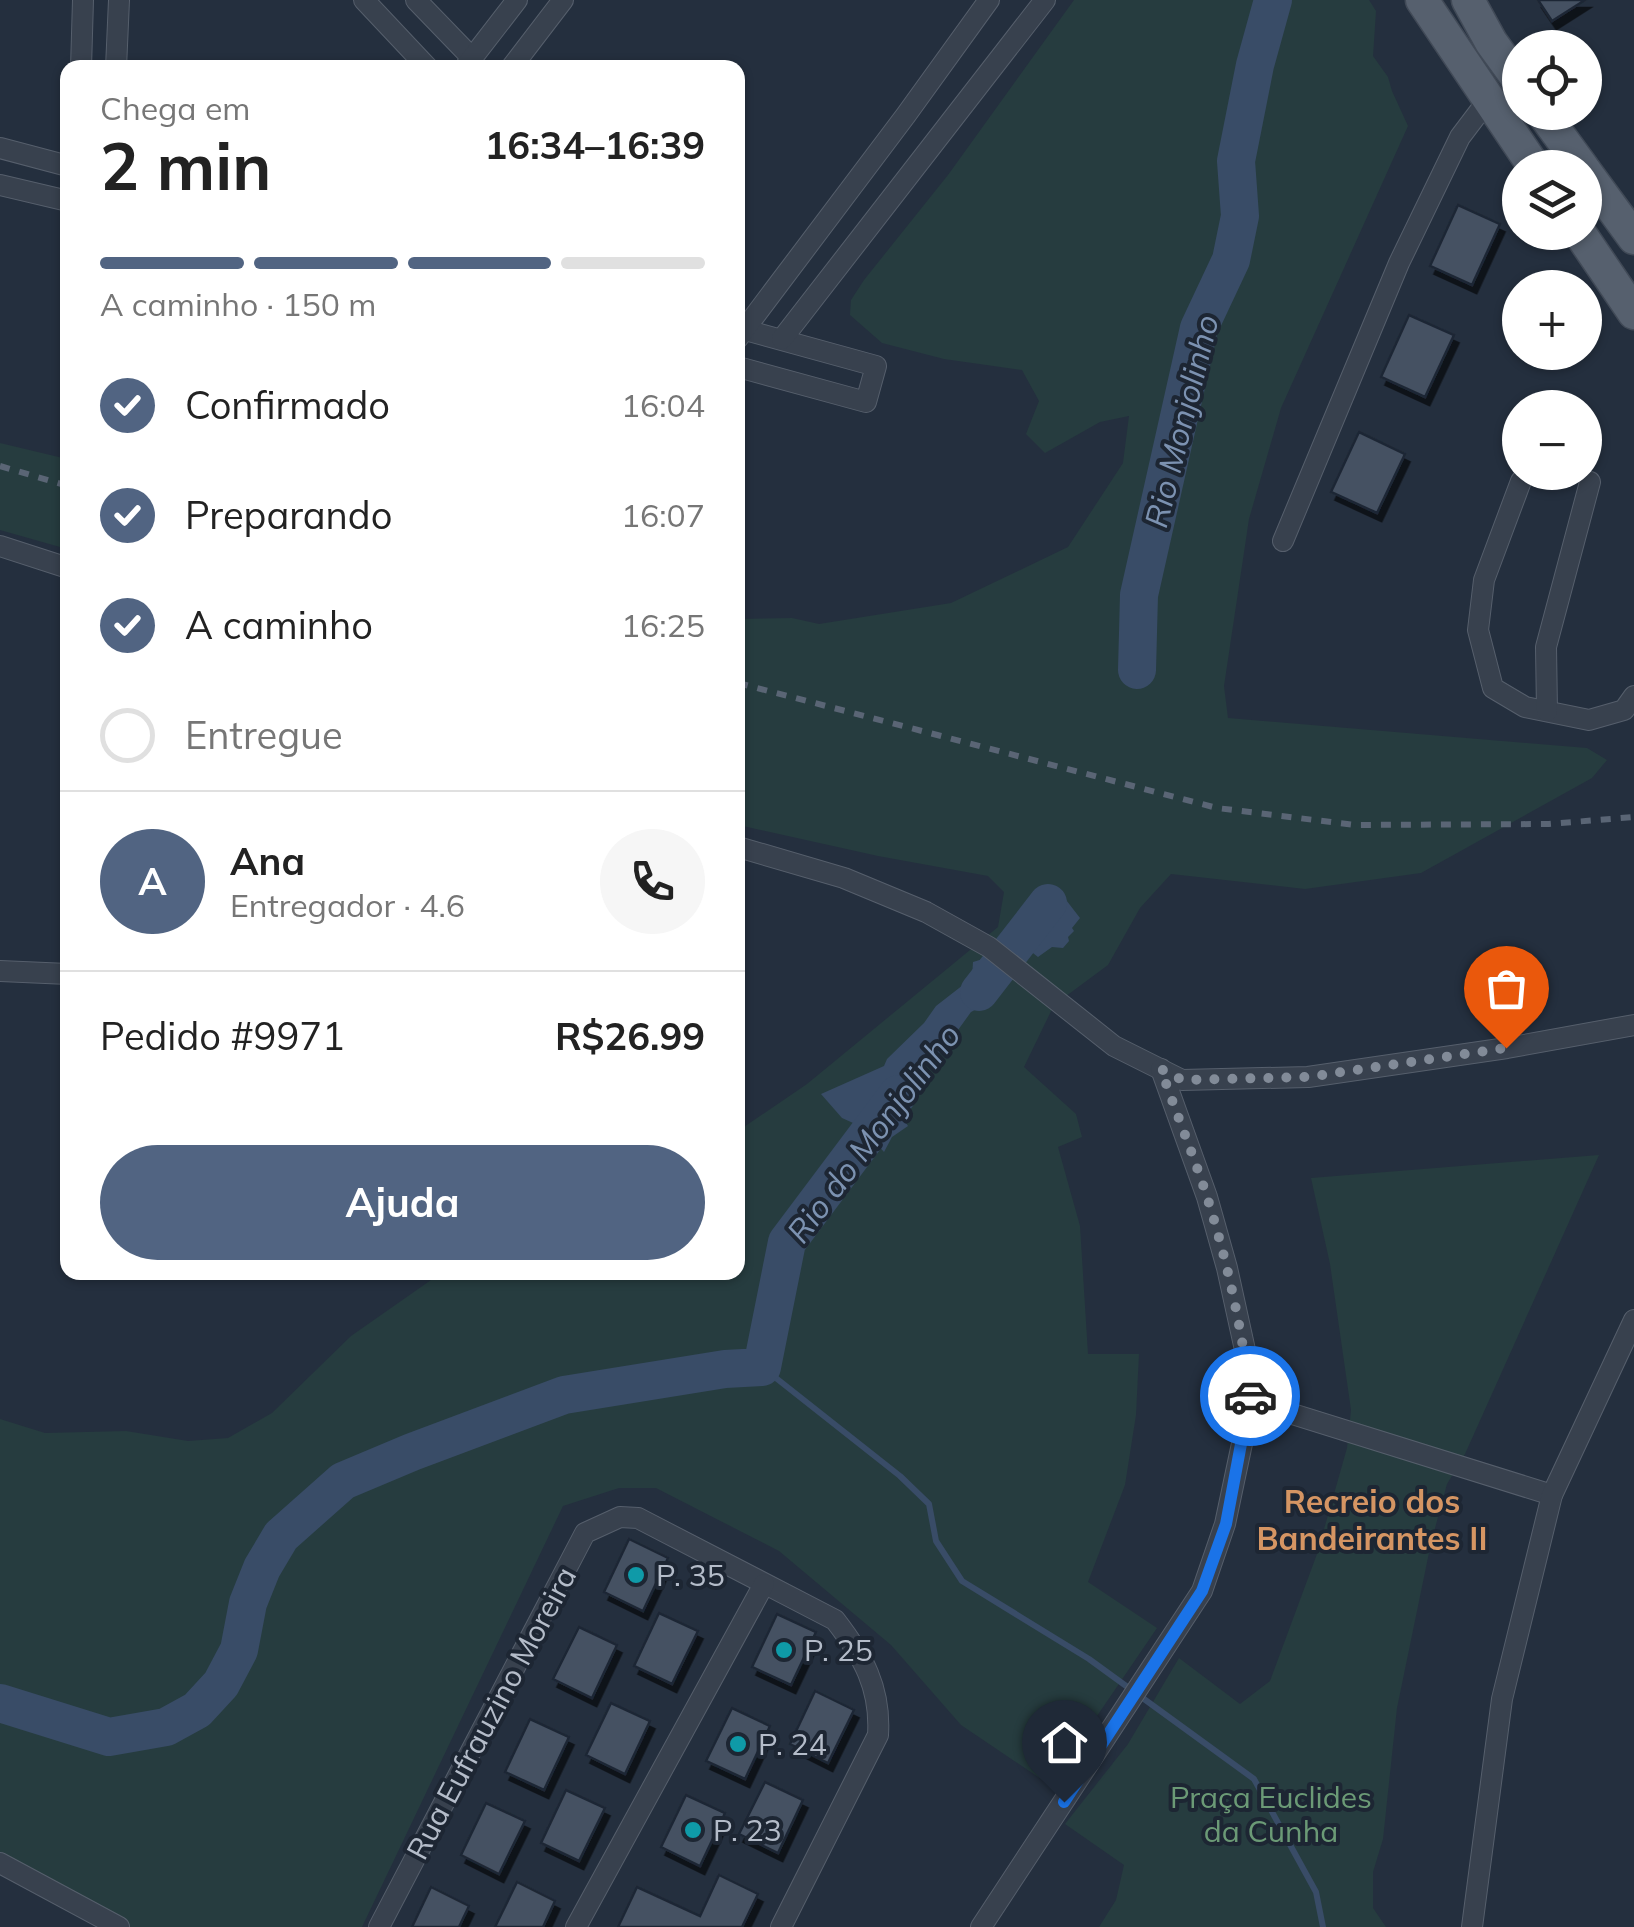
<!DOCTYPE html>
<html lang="pt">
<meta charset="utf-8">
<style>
:root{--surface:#fff;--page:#f6f6f6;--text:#222;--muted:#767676;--line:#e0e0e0;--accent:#516482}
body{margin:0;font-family:Mulish,sans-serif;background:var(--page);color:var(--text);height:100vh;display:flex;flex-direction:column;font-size:38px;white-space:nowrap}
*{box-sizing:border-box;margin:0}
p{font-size:32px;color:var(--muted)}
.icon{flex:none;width:55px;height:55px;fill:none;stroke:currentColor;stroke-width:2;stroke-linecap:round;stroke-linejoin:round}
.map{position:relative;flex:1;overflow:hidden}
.side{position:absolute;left:60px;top:60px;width:685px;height:1220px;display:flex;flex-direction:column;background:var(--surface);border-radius:20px;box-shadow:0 2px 8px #0004}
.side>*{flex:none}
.controls{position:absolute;left:1502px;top:30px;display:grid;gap:20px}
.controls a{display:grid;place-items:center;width:100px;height:100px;border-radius:50%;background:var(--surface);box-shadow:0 2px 8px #0004;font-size:50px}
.pin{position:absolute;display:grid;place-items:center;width:85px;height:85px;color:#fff;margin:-102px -42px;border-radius:50% 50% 50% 0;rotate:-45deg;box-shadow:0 0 10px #0007}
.pin .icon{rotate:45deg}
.courier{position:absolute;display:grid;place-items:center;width:100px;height:100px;margin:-50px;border:8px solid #1a73e8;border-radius:50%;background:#fff;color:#222;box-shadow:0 2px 12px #0007}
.summary em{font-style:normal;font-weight:700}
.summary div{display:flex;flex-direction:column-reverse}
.summary{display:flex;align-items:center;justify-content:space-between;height:170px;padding:0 40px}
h1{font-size:65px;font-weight:700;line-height:75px}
.bar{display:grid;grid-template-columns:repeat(4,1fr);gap:15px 10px;align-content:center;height:120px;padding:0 40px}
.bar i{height:12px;border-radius:8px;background:var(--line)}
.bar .selected{background:var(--accent)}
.bar p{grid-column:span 4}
.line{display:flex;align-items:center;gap:25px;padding:0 40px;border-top:2px solid var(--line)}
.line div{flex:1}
.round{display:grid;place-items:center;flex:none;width:105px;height:105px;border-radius:52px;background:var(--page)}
ol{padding:0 40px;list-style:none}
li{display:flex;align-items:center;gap:30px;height:110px}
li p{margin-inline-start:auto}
li .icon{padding:10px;border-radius:50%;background:var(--accent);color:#fff;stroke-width:4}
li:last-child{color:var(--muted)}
li i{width:55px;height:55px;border:5px solid var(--line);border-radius:50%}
.primary-button{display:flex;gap:20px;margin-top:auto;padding:20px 40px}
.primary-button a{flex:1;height:115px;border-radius:60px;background:var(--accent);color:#fff;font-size:40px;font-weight:700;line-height:115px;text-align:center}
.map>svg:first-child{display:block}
.green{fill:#263c3f}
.water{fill:#394c67}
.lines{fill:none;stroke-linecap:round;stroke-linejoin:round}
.stream{stroke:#394c67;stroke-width:6}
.river{stroke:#394c67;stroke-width:38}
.building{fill:#455162;stroke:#1f2835;stroke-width:2.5;filter:url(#shadow)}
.minor-casing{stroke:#565f6c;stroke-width:22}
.primary-casing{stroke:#414a57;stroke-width:35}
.minor{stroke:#38414e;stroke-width:20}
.primary{stroke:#56606e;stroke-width:32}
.rail{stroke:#5a6575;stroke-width:6;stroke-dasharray:10 10;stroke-linecap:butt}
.done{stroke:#828b98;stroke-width:10;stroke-dasharray:0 18}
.route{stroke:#1a73e8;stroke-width:12}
.culture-dot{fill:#0f9aa8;stroke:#1d2633;stroke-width:4}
.labels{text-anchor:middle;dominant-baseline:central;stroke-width:8;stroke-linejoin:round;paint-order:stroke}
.poi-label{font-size:30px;fill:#b4bcc9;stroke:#1d2633;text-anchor:start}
.street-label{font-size:30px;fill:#b4bcc9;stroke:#1d2633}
.park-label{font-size:30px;fill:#6b9a76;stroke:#1d2633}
.water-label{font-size:32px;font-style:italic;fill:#7c92b1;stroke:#1d2633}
.neighbourhood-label{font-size:32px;font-weight:bold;fill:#d59563;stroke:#1d2633}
</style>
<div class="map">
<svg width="1634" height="1927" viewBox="0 0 1634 1927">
<defs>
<filter id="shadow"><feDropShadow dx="4.5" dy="8" stdDeviation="0" flood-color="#0009"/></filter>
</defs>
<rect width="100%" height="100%" fill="#242f3e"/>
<g class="green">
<path d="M1074 0H1369L1376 11 1373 56 1388 77 1392 91 1408 126 1281 408 1249 519 1224 686 1228 718 1587 748 1607 760 1592 778 1421 873 1305 889 1171 874 1140 908 1108 965 1054 1005 1024 1067 1076 1114 1082 1137 1058 1147 1080 1226 1088 1354H1139L1136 1415 1125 1485 1088 1582 1157 1628 1050 1785 961 1725 891 1645 779 1551 656 1488H619L563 1506 362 1927H129L126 1922 0 1852V1419L45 1433 126 1431 188 1441 228 1438 272 1413 351 1336 441 1273 738 1272V1131L807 1084 998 927 1004 892 988 876 878 856 738 825V619L792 618 819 624 951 603 1068 547 1123 463 1129 416 1100 422 1045 453 1026 434 1039 401 1022 370 944 359 882 343 850 315 851 300 864 280 948 175Z"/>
<path d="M0 443 67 459V549L0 530Z"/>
<path d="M1599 1155 1465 1454 1447 1484 1431 1543 1397 1708 1383 1839 1373 1872V1908L1386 1927H1099L1116 1900 1124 1865 1065 1824 1128 1744 1179 1658 1240 1704 1270 1681 1317 1554 1347 1448 1351 1410 1330 1264 1311 1178Z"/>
</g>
<g class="water">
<path d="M1045 893 1063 896 1080 918 1072 928 1074 931 1068 937 1069 941 1063 948 1052 947 1038 957 1024 946 1034 930V912Z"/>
<path d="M993 956 1010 967 1000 988 990 993 988 1003 971 1012 958 1030 954 1032 949 1042 942 1045 941 1052C926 1063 914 1078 909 1096L914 1102C906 1108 902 1118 908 1126L892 1137 884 1152 862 1127 842 1118 821 1094 884 1066 887 1059 924 1023 936 1006 972 978 973 962Z"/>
</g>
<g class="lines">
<path class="stream" d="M762 1367 900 1476 929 1504 936 1541 962 1581 1089 1659 1254 1779 1316 1892 1323 1927"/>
<g class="river">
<path d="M1137 670 1139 595 1199 328 1231 260 1240 216 1236 161 1255 65 1273 0"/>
<path d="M979 992 1048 903"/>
<path d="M0 1703 109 1737 166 1727 197 1710 221 1684 239 1650 248 1603 262 1568 281 1536 343 1481 412 1452 564 1395 725 1369 762 1367 787 1242 898 1094"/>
</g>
</g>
<g class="building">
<path d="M1538 0H1585L1552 21Z"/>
<path d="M1458 205 1500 224 1472 285 1430 266Z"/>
<path d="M1409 315 1454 335 1425 397 1381 377Z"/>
<path d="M1359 432 1405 454 1377 513 1331 492Z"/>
<path d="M629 1539 668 1558 643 1611 604 1592Z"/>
<path d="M659 1613 698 1631 672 1684 634 1666Z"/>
<path d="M777 1614 816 1632 791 1685 752 1667Z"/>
<path d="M579 1627 617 1645 592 1698 553 1679Z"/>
<path d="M815 1691 854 1710 828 1763 790 1744Z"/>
<path d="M611 1703 650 1721 625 1774 586 1755Z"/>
<path d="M732 1708 770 1726 745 1779 706 1761Z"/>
<path d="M530 1719 569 1737 544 1790 505 1772Z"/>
<path d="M765 1782 803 1800 778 1853 739 1834Z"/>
<path d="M566 1790 605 1808 579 1861 541 1843Z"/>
<path d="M686 1795 725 1813 700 1866 661 1847Z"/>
<path d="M486 1803 525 1821 499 1874 461 1855Z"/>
<path d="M719 1875 758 1894 742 1927H618L637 1887 700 1916Z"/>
<path d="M517 1882 555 1901 543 1927H495Z"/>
<path d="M431 1887 469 1906 459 1927H412Z"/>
</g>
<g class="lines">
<defs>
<g id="minor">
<path d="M364 0 428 68"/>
<path d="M416 0 472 58 475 68"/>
<path d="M466 66 517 0"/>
<path d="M81 68 83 0"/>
<path d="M116 68 119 0"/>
<path d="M511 68 563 0"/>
<path d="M0 148 68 166"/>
<path d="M0 185 68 201"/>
<path d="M738 328 876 366 866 402 738 367"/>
<path d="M738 338 906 115 989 0"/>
<path d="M782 339 1045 0"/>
<path d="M1521 481 1484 580 1478 630 1493 688 1525 707 1589 720 1624 710 1634 696"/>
<path d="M1283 541 1399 263 1460 137 1488 100"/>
<path d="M0 546 68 568"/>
<path d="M1547 711 1546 647 1590 482"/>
<path d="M738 847 844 878 926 912 989 947 1114 1046 1182 1080 1308 1077 1507 1048 1634 1025"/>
<path d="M0 971 68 974"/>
<path d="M1251 1401 1552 1495"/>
<path d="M0 1863 119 1927"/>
<path d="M379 1927 585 1533 620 1517 638 1518 835 1620C863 1656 881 1688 878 1735L781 1927"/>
<path d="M576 1927 764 1584"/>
<path d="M981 1927 1202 1591 1225 1524 1251 1401 1245 1350 1227 1268 1207 1197 1161 1069"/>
<path d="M1472 1927 1502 1699 1552 1495 1634 1320"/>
</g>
<g id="primary">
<path d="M1422 0 1535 168"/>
<path d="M1468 0 1491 42 1520 82"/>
<path d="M1542 112 1583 168"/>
<path d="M1585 171 1634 238"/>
<path d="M1579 232 1634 313"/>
</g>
</defs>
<use href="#minor" class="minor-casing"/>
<use href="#primary" class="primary-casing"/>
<use href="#minor" class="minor"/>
<use href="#primary" class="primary"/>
<g class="rail">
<path d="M0 466 68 486"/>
<path d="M738 683 1217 808 1355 825 1549 824 1634 817"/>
</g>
</g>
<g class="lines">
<path class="done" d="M1250 1396C1242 1330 1228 1264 1208 1200 1194 1156 1176 1113 1161 1069L1182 1080 1308 1077 1506 1048"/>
<path class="route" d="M1064 1802 1202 1591 1226 1524 1250 1396"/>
</g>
<g class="culture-dot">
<circle cx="636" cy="1575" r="10"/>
<circle cx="784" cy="1650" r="10"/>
<circle cx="738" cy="1744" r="10"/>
<circle cx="693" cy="1830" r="10"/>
</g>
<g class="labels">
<g class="poi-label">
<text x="656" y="1575">P. 35</text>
<text x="804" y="1650">P. 25</text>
<text x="758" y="1744">P. 24</text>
<text x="713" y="1830">P. 23</text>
</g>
<g class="street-label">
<text transform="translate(491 1713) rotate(-62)">Rua Eufrauzino Moreira</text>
</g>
<g class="park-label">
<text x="1271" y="1797">Praça Euclides<tspan x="1271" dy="34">da Cunha</tspan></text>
</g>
<g class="water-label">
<text transform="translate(1181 421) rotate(-76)">Rio Monjolinho</text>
<text transform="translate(873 1133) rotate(-53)">Rio do Monjolinho</text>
</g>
<g class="neighbourhood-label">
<text x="1372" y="1501">Recreio dos<tspan x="1372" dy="37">Bandeirantes II</tspan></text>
</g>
</g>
</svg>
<div class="controls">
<a><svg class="icon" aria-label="locate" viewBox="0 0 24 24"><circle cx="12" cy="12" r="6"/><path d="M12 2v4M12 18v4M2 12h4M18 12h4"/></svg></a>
<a><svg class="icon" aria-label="layers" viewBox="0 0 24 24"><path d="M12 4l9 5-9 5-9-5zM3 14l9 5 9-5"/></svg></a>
<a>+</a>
<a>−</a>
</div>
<div class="pin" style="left:1506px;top:1048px;background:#ea580c"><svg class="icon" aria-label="bag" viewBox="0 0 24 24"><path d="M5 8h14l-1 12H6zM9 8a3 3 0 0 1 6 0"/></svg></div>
<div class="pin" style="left:1064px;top:1802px;background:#1f2937"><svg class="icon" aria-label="home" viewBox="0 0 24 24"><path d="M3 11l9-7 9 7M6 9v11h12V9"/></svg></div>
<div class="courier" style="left:1250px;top:1396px"><svg class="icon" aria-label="car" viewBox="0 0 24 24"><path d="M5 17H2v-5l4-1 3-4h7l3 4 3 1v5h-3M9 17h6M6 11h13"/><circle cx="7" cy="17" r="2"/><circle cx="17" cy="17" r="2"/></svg></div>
<section class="side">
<div class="summary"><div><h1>2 min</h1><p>Chega em</p></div><em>16:34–16:39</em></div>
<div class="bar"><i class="selected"></i><i class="selected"></i><i class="selected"></i><i></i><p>A caminho · 150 m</p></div>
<ol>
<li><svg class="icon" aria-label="check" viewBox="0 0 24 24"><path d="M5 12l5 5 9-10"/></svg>Confirmado<p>16:04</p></li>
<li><svg class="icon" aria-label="check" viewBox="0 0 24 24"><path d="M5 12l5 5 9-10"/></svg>Preparando<p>16:07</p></li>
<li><svg class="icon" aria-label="check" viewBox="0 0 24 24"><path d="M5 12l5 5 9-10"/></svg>A caminho<p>16:25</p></li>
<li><i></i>Entregue</li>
</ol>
<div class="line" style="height:180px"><b class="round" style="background:var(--accent);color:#fff">A</b><div><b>Ana</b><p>Entregador · 4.6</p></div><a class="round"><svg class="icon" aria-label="phone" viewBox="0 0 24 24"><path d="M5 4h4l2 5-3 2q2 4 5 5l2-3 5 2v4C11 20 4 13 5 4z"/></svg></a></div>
<div class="line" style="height:130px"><div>Pedido #9971</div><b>R$26.99</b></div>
<div class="primary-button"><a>Ajuda</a></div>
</section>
</div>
